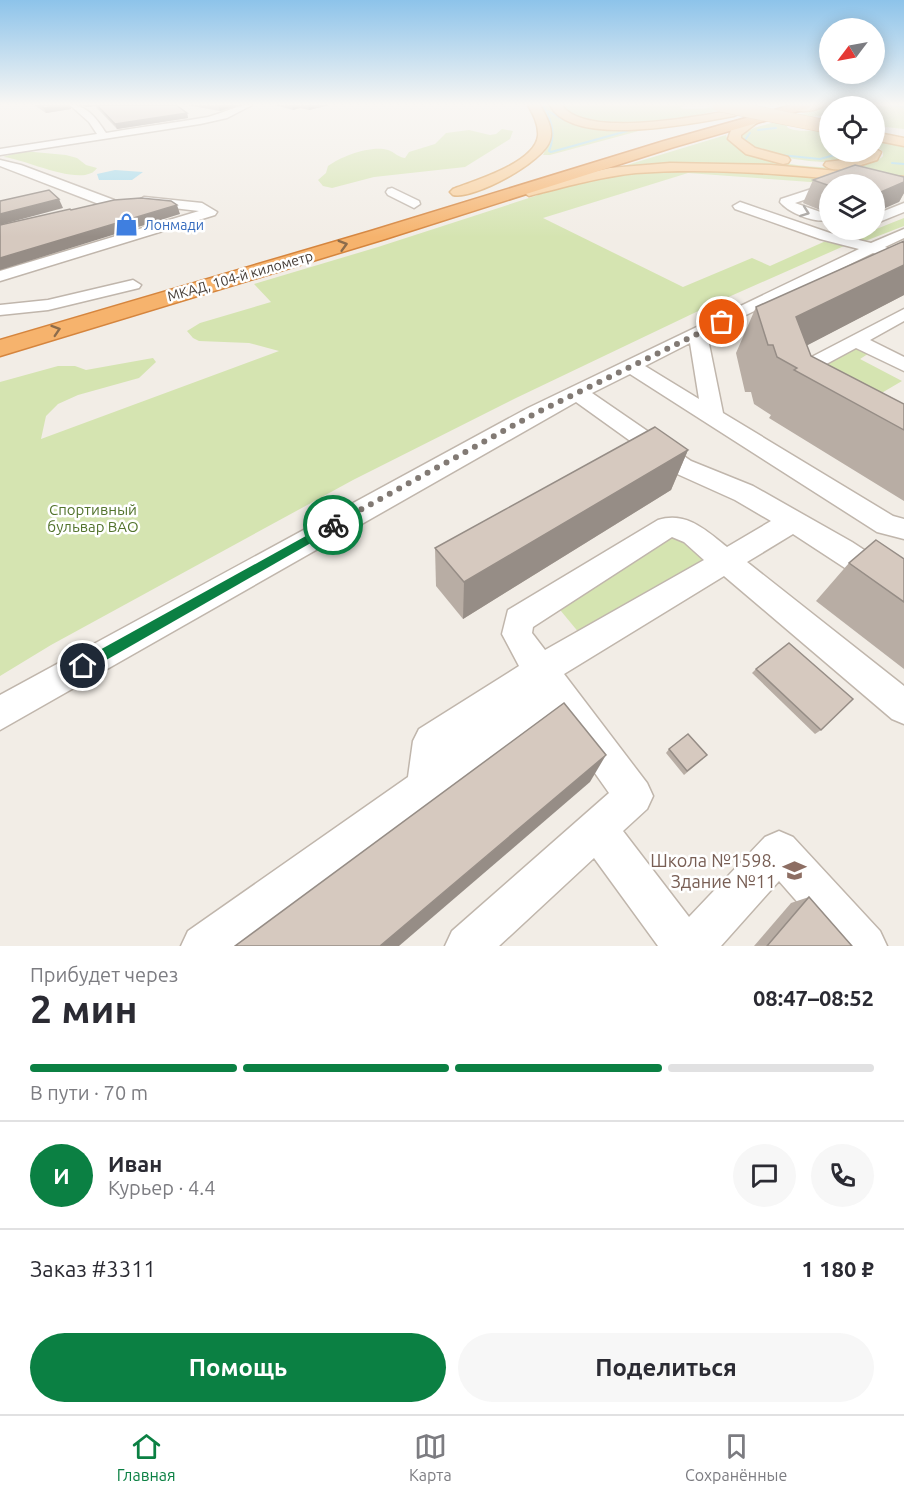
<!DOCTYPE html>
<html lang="ru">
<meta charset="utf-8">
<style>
:root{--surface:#fff;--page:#f7f7f7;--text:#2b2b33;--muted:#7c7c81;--line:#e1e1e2;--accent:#0b8043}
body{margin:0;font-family:Ubuntu,sans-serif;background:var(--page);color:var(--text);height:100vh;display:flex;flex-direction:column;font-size:22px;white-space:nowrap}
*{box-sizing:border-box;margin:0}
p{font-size:20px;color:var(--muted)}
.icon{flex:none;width:33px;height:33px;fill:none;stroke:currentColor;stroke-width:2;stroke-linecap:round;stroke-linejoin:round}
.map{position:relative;height:946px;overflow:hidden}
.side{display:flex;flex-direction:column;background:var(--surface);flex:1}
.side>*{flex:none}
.needle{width:39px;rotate:238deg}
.controls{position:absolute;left:819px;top:18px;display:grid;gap:12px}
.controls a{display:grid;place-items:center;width:66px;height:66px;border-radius:50%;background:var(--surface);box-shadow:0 3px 15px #0003;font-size:30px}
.pin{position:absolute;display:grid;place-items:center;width:51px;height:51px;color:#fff;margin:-26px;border:3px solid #fff;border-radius:50%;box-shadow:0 2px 6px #0007}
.courier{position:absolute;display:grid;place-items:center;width:60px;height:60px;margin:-30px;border:4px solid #0b8043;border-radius:50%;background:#fff;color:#222;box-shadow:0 2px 8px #0007}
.head em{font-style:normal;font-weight:700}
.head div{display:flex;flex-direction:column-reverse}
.head{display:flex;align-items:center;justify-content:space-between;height:102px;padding:0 30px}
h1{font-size:39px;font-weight:700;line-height:45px}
.bar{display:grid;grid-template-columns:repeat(4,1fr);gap:9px 6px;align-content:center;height:72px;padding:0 30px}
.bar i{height:8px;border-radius:4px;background:var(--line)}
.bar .active{background:var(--accent)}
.bar p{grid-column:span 4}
.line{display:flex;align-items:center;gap:15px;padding:0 30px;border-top:2px solid var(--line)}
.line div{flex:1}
.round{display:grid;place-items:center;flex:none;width:63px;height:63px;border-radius:32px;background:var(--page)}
.button{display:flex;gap:12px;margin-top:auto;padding:12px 30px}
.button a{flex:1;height:69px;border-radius:36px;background:var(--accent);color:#fff;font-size:24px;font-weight:700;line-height:69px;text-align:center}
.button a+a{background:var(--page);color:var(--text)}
.dock{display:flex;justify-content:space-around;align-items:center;height:84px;border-top:2px solid var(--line);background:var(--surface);font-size:16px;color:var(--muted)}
.dock a{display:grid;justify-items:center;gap:3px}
.dock .active{color:var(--accent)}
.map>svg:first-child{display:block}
.green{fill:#d5e4b1}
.water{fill:#a5daec}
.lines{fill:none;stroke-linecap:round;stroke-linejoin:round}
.stream{stroke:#a5daec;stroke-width:2}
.minor-casing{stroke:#c0b6ac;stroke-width:3}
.major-casing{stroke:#dda869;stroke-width:3}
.highway-casing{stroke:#d5853e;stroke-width:3}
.minor{fill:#fff;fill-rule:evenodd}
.major{fill:#f9ce99;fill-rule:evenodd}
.highway{fill:#f6b36d;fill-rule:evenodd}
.major-bridge-casing{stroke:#dda869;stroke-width:14;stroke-linecap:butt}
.major-bridge{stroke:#f9ce99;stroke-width:13}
.wall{fill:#b8ada4}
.shaded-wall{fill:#968d86}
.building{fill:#d6c9bf;stroke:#968d86;stroke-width:1.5}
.oneway{stroke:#a29e9a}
.oneway2{stroke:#8c6c4c}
.route{fill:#0b8043}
.done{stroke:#827a74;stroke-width:6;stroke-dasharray:0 10.8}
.labels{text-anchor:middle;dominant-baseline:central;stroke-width:5;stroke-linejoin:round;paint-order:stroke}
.far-shop-label{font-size:14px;fill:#366cbe;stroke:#fff;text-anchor:start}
.far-street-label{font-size:14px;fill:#453c36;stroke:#fff}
.park-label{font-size:15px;fill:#52732c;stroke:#fff}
.near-education-label{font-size:18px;fill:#785e54;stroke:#fff;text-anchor:end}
</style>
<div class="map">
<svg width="904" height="946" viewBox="0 0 904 946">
<rect width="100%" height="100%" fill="#f2ede6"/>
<g class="green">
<path d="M541 105H550C555 123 627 129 646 129L550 155H543C554 134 552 127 541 105Z"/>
<path d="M564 105H686L680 108C700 111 720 105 741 105 710 113 580 144 564 105Z"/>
<path d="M830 106H904V129L875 126 874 106H830L829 115 816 116 786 125 788 128C803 134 814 128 829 132L830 152H865C853 172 772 158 753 148 749 146 746 142 742 140V134L754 128Z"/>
<path d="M502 129 513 131 510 139 465 167 374 177 332 188 323 186 318 180 326 173 328 166C342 156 371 145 388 150 395 152 397 157 405 158L409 152 435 144 446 133 469 130 490 135 496 134Z"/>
<path d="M726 135C735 165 863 179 883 156V152L875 144V138L904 144V178L843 173 617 168Z"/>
<path d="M23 151 66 155 77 158 86 165 97 168C84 189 23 158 3 157Z"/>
<path d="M705 170 847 179 874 184H838L688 173 543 218 683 287 752 258 770 266 828 240 844 246 715 303 516 398 353 480 51 645 0 676V382L58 366H75L86 370 153 358 156 362 139 378 78 395 58 404 46 416 41 439 279 351 249 343 199 341 193 338 187 331 200 323 271 302 254 284 378 247 569 185 639 172Z"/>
<path d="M904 218V226L860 243 851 239Z"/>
<path d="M860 346 871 352 860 359 902 381 856 408 818 370Z"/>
<path d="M670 533 705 553 704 564 580 634 556 605Z"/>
</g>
<path class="water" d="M115 170 143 172 132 180H99L97 174Z"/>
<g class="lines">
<g class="stream">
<path d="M543 105C552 121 556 134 549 151L551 152 627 131"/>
<path d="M890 105 904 107"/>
<path d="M832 106 839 105"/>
<path d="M548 111 562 119 581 124"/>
<path d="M758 130 776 128"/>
<path d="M750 133 745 140 750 146"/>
<path d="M780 155 820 159 842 153"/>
<path d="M892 163 904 164"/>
</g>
<defs>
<g id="minor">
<path d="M70 105C87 105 97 119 106 133 140 127 174 123 208 117 223 113 237 105 252 105L227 118 200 124 0 155V149L97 134 89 122Z"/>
<path d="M0 160 21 165 114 200 115 203 109 207 104 206 0 166Z"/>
<path d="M830 183 834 184H830V191L795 203 826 214 828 217 826 220C813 223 788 212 780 202L781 199Z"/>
<path d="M392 188 419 201 420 204 414 208 388 195 386 192 388 189Z"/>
<path d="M144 197 202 203 217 212 215 215 0 281V271L199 211 139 204 138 201Z"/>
<path d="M740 202 830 233 871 243 904 229V238L885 247 904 254V264L873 253 707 334 723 413 893 516 904 519V539L877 532 630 374 592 393 691 461 753 486 852 542 904 576V603L894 600 793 534 747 562 904 686V724L892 719 724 576 564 674 647 783 653 796 647 809 623 831 689 917 765 837 779 831 793 837 880 931 887 946H836L779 881 721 946H658L594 858 499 946H445L452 931 609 793 554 715 239 946H181L188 931 408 777 413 741 419 729 519 666 502 634 508 610 658 520C686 511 706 530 727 547L771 521 735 500 675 473 576 402 0 730V695L528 408 859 249 820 239 735 209 733 206ZM690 343 699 399 645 366ZM672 537 684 542 704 560 545 650 532 633 533 627Z"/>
<path d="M904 203V212L874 224V215Z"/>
<path d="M133 280 141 285 139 288 48 310 0 315V305L48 300Z"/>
<path d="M904 309V321L870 340 904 357V371L856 348 817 369 820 386 817 390 810 392 803 390 800 386 797 367 800 363Z"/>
</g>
<g id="major">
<path d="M528 105H540C545 115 554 128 550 140 544 162 473 200 453 195L450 192 453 189C474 181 535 163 538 136 539 125 533 114 528 105Z"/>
<path d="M550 105H562C584 139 699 116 734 110L740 113 734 116C695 123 572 149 550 105Z"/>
<path d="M793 105H825C817 111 796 114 788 108Z"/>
<path d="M756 115 762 119 741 135V138L755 148 788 157 790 160 788 163 783 164 746 154 728 139 731 130Z"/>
<path d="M874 132 904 138V146L874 140Z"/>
<path d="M874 148 881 152 877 160C863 164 835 176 824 165L826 162 852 159 866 154 868 152H874Z"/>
<path d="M670 163 771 165 904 177V185C815 178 725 166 636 173 599 177 564 187 529 196L521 191 524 188 610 168Z"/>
</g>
<path id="highway" d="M792 105H811L809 108 674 147 385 239 0 356V340L371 231 664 141Z"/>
</defs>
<use href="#minor" class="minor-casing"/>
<use href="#major" class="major-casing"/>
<use href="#highway" class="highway-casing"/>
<use href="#minor" class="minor"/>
<use href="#major" class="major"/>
<use href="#highway" class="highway"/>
<defs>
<path id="major-bridge" d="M719 105 824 126"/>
</defs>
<use href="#major-bridge" class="major-bridge-casing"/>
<use href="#major-bridge" class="major-bridge"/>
</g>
<g class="wall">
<path d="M34 105H70L71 109 46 113Z"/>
<path d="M78 105H176L187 113 188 118 117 129 95 106 86 107Z"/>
<path d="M186 105H240L220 111Z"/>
<path d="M274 105H329L309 110 300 108 293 110Z"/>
<path d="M904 177V193L899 202 874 184H830V214L803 203 813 180Z"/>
<path d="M904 241V295L807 345 811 356 904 404V501L769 418 771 415 754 404 751 392H745L736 353 756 307Z"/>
<path d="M688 450 671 490 463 619 436 586 435 548Z"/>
<path d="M904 559V669L816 601 849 563Z"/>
<path d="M756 669 821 730 815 734 752 673Z"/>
<path d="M669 749 703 759 684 775 666 753Z"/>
<path d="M809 897 852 946H754L791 903Z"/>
</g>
<g class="shaded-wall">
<path d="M65 105H70L71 109 46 113 44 108Z"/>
<path d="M85 105H94L95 106 86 107Z"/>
<path d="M222 105H240L220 111 218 106Z"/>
<path d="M292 105H300V108L293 110Z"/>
<path d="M308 105H329L309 110Z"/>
<path d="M187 113 188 118 117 129 115 124Z"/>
<path d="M904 182V193L899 202 874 213V195Z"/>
<path d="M59 199 63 208 0 225V214Z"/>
<path d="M177 205 180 214 0 270V258Z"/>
<path d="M904 265V295L781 359 796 317Z"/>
<path d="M688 450 671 490 463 619 464 582Z"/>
<path d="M606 755 590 782 399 946H380Z"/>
</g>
<g class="building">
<path d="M39 105H65L44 108Z"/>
<path d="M97 105H176L187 113 115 124Z"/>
<path d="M855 165 904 177V182L874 195V184H830V186L813 180Z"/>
<path d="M49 190 59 199 0 214V201Z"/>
<path d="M141 198 171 201 177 205 0 258V225L70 209 71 210 114 200Z"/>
<path d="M904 241V265L796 317 811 356 904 404V430L794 370 797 368 777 357 773 345H768L756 307Z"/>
<path d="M655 427 688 450 464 582 435 548Z"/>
<path d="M876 540 904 559V602L849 563Z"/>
<path d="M789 643 853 699 821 730 756 669Z"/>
<path d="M564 703 606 755 380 946H235Z"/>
<path d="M688 734 707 755 687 771 669 749Z"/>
<path d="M809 897 852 946H767Z"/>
</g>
<defs><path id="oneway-chevron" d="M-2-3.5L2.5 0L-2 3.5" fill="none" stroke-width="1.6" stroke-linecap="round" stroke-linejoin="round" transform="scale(1.5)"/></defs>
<use class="oneway" href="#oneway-chevron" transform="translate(805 212) rotate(20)"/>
<g class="oneway2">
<use href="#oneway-chevron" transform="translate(343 245) rotate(-16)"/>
<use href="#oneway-chevron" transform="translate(56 330) rotate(-18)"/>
</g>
<linearGradient id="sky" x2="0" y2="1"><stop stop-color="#8dc3ea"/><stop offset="0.44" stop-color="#f9f7f4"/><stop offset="1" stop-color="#f9f7f4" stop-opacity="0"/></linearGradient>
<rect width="904" height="237" fill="url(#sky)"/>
<path class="route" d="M333 521 339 525 337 528 87 671 83 673 78 671 76 666 78 662Z"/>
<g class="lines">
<path class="done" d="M333 525 536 413 722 322"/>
</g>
<defs>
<symbol id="shop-bare" viewBox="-9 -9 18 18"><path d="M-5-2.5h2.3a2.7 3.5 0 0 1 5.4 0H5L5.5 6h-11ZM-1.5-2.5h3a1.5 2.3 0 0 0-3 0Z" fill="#3f7fe0" stroke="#fff" stroke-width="2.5" paint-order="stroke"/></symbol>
<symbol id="school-bare" viewBox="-9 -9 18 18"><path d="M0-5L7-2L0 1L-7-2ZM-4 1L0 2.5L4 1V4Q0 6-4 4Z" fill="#8d6e63" stroke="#fff" stroke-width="2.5" paint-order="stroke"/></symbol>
</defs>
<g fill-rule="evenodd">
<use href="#shop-bare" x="110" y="208" width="33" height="33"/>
<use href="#school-bare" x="778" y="854" width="33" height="33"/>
</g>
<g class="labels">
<g class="far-shop-label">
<text x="144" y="225">Лонмади</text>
</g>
<g class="far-street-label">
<text transform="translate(240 276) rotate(-16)">МКАД, 104-й километр</text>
</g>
<g class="park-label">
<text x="93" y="509">Спортивный<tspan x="93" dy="17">бульвар ВАО</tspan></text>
</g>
<g class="near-education-label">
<text x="776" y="860">Школа №1598.<tspan x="776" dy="21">Здание №11</tspan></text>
</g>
</g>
</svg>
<div class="controls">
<a><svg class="needle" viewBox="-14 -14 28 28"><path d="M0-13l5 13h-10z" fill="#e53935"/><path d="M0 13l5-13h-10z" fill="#7c7c81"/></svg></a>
<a><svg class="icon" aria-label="locate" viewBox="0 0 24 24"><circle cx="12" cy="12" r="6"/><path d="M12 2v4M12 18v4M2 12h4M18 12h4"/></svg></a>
<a><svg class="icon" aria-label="layers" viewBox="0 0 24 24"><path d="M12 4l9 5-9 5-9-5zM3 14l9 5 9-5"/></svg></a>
</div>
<div class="pin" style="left:722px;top:322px;background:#ea580c"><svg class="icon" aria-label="bag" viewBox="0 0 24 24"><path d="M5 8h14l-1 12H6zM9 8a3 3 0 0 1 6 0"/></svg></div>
<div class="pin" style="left:83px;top:666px;background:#1f2937"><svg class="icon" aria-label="home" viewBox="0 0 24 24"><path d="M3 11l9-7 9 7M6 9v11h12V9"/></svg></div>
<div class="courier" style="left:333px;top:525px"><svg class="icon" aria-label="bike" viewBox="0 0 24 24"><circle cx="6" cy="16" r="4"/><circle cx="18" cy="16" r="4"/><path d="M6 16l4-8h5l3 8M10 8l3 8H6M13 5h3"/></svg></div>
</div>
<section class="side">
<div class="head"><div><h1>2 мин</h1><p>Прибудет через</p></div><em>08:47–08:52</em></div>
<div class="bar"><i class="active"></i><i class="active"></i><i class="active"></i><i></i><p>В пути · 70 m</p></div>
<div class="line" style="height:108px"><b class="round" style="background:var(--accent);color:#fff">И</b><div><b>Иван</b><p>Курьер · 4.4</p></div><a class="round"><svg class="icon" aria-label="chat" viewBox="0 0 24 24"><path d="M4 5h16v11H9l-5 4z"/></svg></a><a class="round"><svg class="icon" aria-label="phone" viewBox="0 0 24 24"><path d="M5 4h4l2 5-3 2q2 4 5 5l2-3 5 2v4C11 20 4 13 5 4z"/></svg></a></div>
<div class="line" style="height:78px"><div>Заказ #3311</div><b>1 180 ₽</b></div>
<div class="button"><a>Помощь</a><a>Поделиться</a></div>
</section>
<nav class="dock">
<a class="active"><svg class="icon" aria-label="home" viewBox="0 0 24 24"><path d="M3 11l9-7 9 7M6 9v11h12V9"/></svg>Главная</a>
<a><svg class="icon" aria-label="map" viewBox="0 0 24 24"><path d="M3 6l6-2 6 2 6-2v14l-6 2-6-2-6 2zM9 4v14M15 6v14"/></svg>Карта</a>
<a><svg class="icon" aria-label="saved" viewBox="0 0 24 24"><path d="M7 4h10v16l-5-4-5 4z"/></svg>Сохранённые</a>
</nav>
